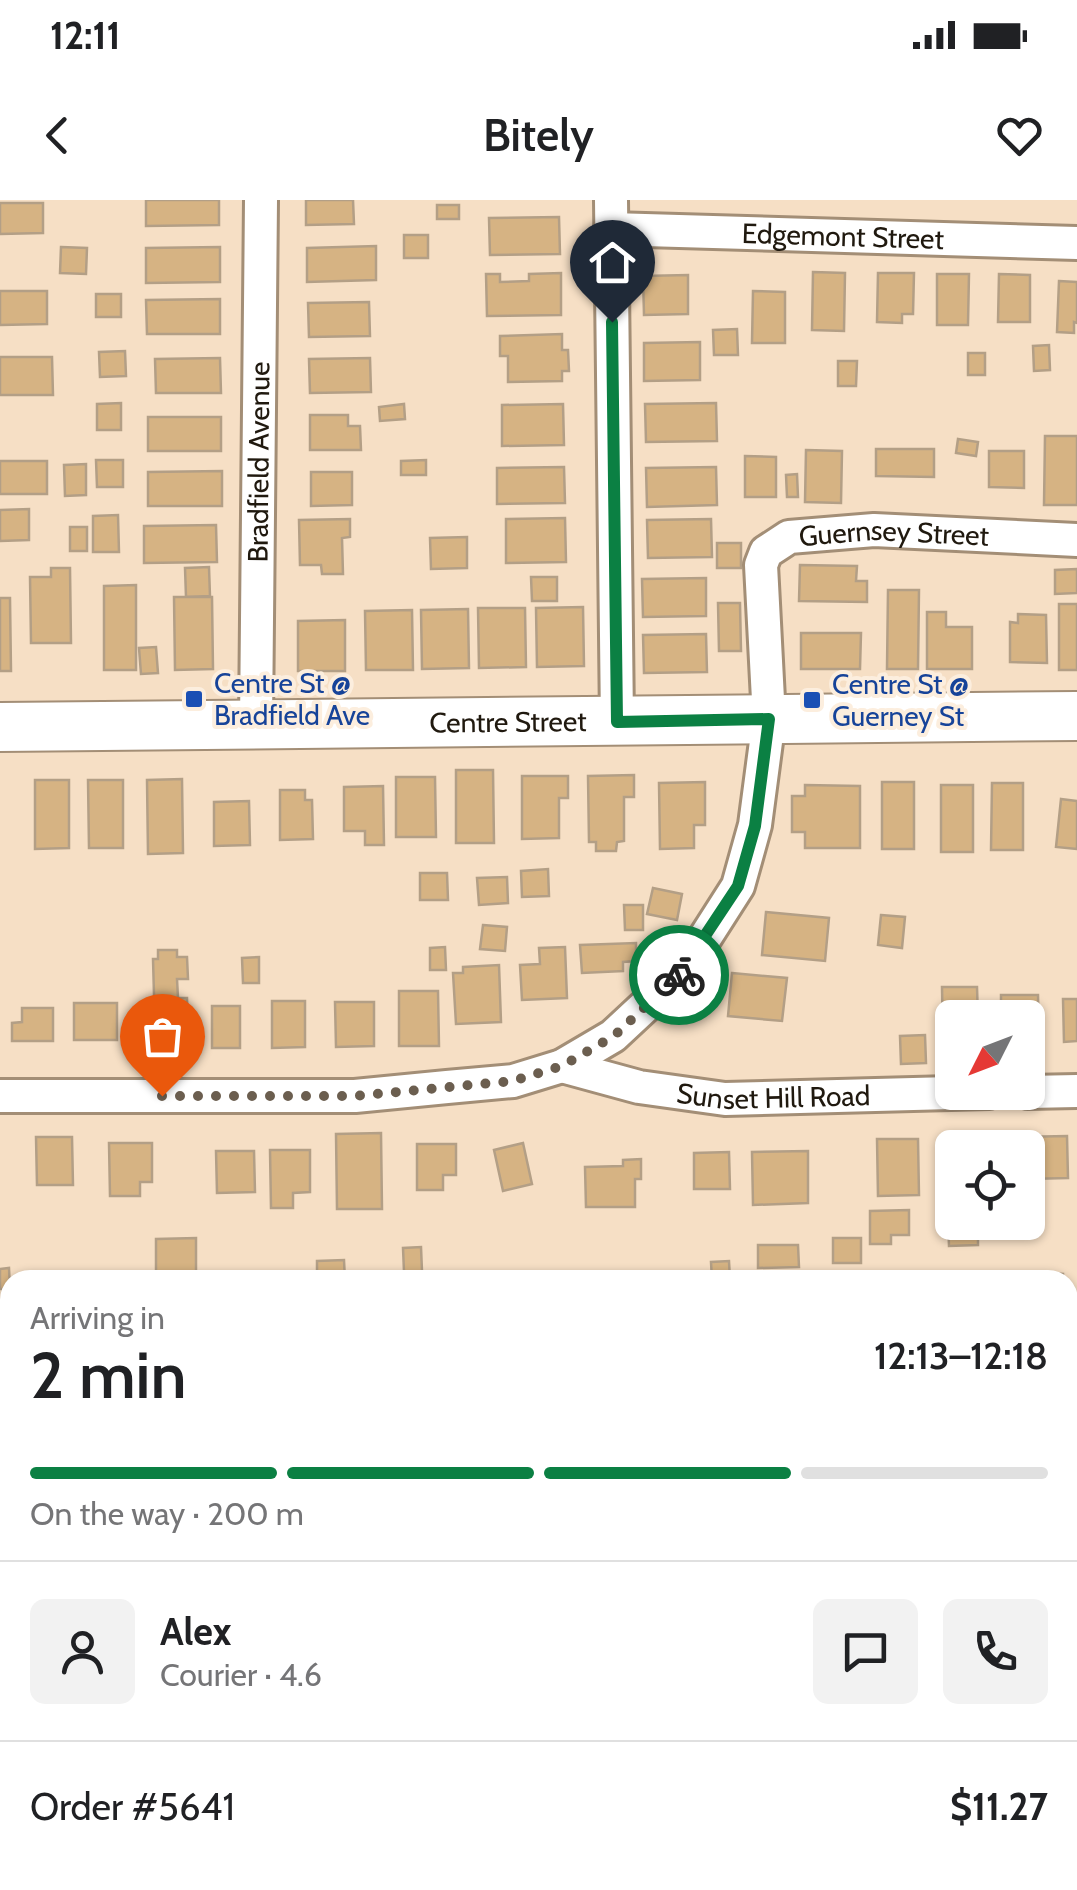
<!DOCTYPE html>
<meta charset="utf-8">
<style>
:root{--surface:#fff;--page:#f2f2f2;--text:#202124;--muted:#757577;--line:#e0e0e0;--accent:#0b8043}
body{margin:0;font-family:Cabin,sans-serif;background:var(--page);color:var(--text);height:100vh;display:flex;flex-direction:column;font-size:38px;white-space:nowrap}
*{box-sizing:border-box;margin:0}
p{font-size:32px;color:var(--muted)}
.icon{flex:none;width:55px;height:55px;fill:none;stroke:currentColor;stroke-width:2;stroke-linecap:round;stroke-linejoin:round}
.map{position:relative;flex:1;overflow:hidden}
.drawer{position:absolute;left:0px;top:1070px;width:1078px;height:620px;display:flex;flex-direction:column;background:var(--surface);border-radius:30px 30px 0 0;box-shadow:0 2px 8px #0004}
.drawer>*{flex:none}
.needle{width:65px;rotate:228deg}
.fabs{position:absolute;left:935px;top:800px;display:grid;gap:20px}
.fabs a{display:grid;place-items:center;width:110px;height:110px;border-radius:15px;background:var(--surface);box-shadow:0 2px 8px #0004;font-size:50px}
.pin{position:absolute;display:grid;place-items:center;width:85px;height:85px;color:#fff;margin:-102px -42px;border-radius:50% 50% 50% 0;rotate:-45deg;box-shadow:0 0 10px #0007}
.pin .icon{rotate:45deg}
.courier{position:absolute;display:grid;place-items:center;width:100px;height:100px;margin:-50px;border:8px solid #0b8043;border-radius:50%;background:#fff;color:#222;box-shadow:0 2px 12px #0007}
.overview em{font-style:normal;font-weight:600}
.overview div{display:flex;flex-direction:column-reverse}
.overview{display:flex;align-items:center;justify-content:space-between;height:170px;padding:0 30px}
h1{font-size:65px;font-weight:600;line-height:75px}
.bar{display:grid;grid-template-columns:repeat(4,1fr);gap:15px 10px;align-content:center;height:120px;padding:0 30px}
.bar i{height:12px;border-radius:8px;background:var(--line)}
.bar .current{background:var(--accent)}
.bar p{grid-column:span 4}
.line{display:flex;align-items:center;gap:25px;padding:0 30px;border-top:2px solid var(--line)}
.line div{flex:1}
.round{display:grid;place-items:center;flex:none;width:105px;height:105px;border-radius:15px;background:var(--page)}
.status{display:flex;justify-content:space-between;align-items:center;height:70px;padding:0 50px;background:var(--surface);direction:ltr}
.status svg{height:28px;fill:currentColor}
header{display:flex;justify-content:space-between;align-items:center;height:130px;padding:0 30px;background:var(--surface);font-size:45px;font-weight:600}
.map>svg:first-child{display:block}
.building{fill:#d6b383;stroke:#b39f86;stroke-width:2.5}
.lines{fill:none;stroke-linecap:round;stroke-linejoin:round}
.street-casing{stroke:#a38e76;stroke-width:38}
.secondary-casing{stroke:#a38e76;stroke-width:52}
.street{stroke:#fff;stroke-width:32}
.secondary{stroke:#fff;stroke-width:48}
.done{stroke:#6b5e4f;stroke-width:10;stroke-dasharray:0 18}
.route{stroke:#0b8043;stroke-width:12}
.transit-dot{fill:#1a4fb4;stroke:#fceede;stroke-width:4}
.labels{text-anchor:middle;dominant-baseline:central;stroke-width:8;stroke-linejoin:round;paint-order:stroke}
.street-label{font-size:28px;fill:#20190f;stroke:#fceede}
.transit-label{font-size:28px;fill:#164399;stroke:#fceede;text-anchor:start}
</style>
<div class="status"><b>12:11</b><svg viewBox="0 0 49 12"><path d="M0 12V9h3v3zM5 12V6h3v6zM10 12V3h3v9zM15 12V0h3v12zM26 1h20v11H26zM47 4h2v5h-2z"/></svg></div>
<header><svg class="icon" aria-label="back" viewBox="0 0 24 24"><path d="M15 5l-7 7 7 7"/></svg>Bitely<svg class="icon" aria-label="heart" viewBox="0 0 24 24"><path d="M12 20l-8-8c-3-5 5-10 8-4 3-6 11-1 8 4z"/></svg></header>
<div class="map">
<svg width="1077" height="1690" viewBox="0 0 1077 1690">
<rect width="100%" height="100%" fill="#f6dfc5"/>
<g class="building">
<path d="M146 0H219V25L146 26Z"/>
<path d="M306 0H353L354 24 306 25Z"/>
<path d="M0 3H43V33L0 34Z"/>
<rect x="437" y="5" width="22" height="14"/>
<path d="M559 17 560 54 490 55 489 18Z"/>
<rect x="404" y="35" width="24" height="23"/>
<path d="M376 46V80L307 82V48Z"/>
<path d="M61 47 87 48 86 74 60 73Z"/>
<path d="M220 47V82L146 83V48Z"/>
<path d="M813 72 845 73 844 131 812 130Z"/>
<path d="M561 73V115L487 116 486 74H500V82L529 81V74Z"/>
<path d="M878 73H914L913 114H902V123L877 122Z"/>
<path d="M937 74H969L968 125H937Z"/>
<path d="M999 74 1030 75V122H998Z"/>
<path d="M688 75V114L644 115 643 76Z"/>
<path d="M1059 81 1077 82V123L1074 122V133L1057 132Z"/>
<path d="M0 91H47V124L0 125Z"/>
<path d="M753 91 785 92V143H752Z"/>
<rect x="96" y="94" width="25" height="23"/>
<path d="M220 99V134H147L146 100Z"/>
<path d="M369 102 370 136 309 137 308 103Z"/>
<path d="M737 129 738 155H714L713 130Z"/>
<path d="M562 134V150H568L569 171H562V181L508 182V156H500V136Z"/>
<path d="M700 142V180L644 181V143Z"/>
<path d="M1049 145 1050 170 1034 171 1033 146Z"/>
<path d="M125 151 126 176 100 177 99 152Z"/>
<rect x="968" y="153" width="17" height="22"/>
<path d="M0 157H52L53 195H0Z"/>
<path d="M220 158 221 193H156L155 159Z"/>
<path d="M370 158 371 192 310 193 309 159Z"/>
<path d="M838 161H857L856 186H838Z"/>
<path d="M121 203V230H97V204Z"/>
<path d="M716 203 717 241 646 242 645 204Z"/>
<path d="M404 204 405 219 380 221 379 207Z"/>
<path d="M563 204 564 245 502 246V205Z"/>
<path d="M310 215H348V226H360L361 250H310Z"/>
<rect x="148" y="217" width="73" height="34"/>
<path d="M1045 236H1077V305H1044Z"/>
<path d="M958 239 978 242 976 256 956 253Z"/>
<path d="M876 249H934V277L876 276Z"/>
<path d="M806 250 842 251 841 303 805 302Z"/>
<path d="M989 251H1024V288L989 287Z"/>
<path d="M745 256 776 257V297H745Z"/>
<path d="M96 260H123V287H97Z"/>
<path d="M426 260V275H401V261Z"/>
<rect x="0" y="261" width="47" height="33"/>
<path d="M86 264V295L65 296 64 265Z"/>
<path d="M564 267 565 303 497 304V268Z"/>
<path d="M716 267 717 305 647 307 646 268Z"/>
<path d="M222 271V306H148V272Z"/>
<path d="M311 272H352V305L311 306Z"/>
<path d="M797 274 798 297H787L786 275Z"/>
<path d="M29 309V340L0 341V310Z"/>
<path d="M118 315 119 352H93V316Z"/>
<path d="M565 318 566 362 506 363V319Z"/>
<path d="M350 319V337L342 338 343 374H322L321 365H300L299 320Z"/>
<path d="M711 319 712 357 648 358 647 320Z"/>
<path d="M216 325 217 362 144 363V326Z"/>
<rect x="70" y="327" width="17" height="24"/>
<path d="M467 337V368L431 369 430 338Z"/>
<rect x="717" y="343" width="24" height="25"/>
<path d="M800 365 857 366 856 381H867V402L799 401Z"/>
<path d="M209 367 210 396 186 397 185 368Z"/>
<path d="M51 368H70L71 443H31L30 377H51Z"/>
<path d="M1077 369V393L1055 394V370Z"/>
<path d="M531 377H557V401H532Z"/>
<path d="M706 378V416L643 417 642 379Z"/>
<path d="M136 385V470H104V386Z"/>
<path d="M888 390H919L918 469H887Z"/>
<path d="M174 397H212L213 469 175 470Z"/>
<path d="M0 398H10L11 471H0Z"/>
<path d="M718 403H740L741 451H719Z"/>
<rect x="1059" y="404" width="18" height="66"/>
<path d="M583 407 584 466 537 467 536 408Z"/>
<path d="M478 408H525L526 467 479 468Z"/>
<path d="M468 409 469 468 422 469 421 410Z"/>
<path d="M412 410 413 470H366L365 411Z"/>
<path d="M927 412H946V427H972V469H927Z"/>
<path d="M1018 414 1046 415 1047 463 1010 462V422L1018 423Z"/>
<path d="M345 420V471H298V421Z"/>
<path d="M801 433H861L860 469H801Z"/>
<path d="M706 434 707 472 644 473 643 435Z"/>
<path d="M156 447 158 473 141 474 139 448Z"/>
<path d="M456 570H493L494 643H456Z"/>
<path d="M634 575V597H624V641L617 642 616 651H596V642H589L588 576Z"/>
<path d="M522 576H568V598H559V638L522 639Z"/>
<path d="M396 577H435L436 637H396Z"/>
<path d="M182 579 183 653 148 654 147 580Z"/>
<path d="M35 580H69V648L35 649Z"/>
<path d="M88 580H123V648H89Z"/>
<path d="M705 582V625H694V648L660 649 659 583Z"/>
<rect x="882" y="582" width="32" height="67"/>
<path d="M992 583H1023V650H991Z"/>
<path d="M805 585 860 586V648H805V632H792V596H805Z"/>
<rect x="941" y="585" width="32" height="67"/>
<path d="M383 586 384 645H365V631H344V587Z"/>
<path d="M280 590H305V600H312L313 639 280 640Z"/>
<path d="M1061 599 1077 601V649L1056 647Z"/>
<path d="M249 601 250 645 214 646V602Z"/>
<path d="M548 669 549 696 522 697 521 671Z"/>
<path d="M420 673H447L448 700H420Z"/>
<path d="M507 677 508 703 479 705 477 678Z"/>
<path d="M653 688 682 694 677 720 647 714Z"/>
<path d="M624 705H643V730H625Z"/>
<path d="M766 712 829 718 825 761 762 755Z"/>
<path d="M881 715 905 717 902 748 878 745Z"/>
<path d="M483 725 507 727 505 751 480 749Z"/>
<path d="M636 743V761L623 762V771L582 773 580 745Z"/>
<path d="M445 747 446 770H430V748Z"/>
<path d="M565 747 567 798 522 800 520 765 540 764 539 748Z"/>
<path d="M158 750H177V757H187L188 779H177L178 798H187L188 831H155L153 759H158Z"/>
<path d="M259 757V783H243L242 758Z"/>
<path d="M499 765 501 822 456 824 453 773H463V767Z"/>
<path d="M732 773 787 778 782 821 728 816Z"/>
<path d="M942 787H977L978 818H952V843H943Z"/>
<path d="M399 791H438L439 846H399Z"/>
<path d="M1001 795H1038L1039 841 1028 842V818H1001Z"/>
<path d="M1063 799H1077V841L1064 842Z"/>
<path d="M272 801H305V847L272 848Z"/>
<path d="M335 802H374V846L336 847Z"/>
<rect x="74" y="803" width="43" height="37"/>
<rect x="212" y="806" width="28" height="42"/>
<path d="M22 808H53V841H12V823L22 822Z"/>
<path d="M925 835 926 863 901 864 900 836Z"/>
<path d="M381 933 382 1009H337L336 934Z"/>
<path d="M1067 936 1068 978 1028 979V948H1015L1014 937Z"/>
<path d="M36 937H72L73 985H37Z"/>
<path d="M877 939H918L919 995 878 996Z"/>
<path d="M109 943H152V982H140V996H110Z"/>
<path d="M523 943 532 984 503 991 494 950Z"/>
<path d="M417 944H456V975H443V990H417Z"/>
<path d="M270 950H310V992L293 993V1008H271Z"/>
<path d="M216 951H254L255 992 217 993Z"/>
<path d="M808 951V1003L753 1005 752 952Z"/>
<path d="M729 952 730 989H694V953Z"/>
<path d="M641 959V979H635V1007H586L585 967 623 966V960Z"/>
<path d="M909 1010V1035H891V1044H870V1011Z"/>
<path d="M948 1018H952V1022H978V1045L949 1046Z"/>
<path d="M196 1038V1077H156V1039Z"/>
<rect x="833" y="1038" width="28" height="25"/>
<path d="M758 1045H798L799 1067 758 1068Z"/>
<path d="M421 1047 422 1071 404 1072 403 1048Z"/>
<path d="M344 1060 345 1080H317V1061Z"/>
<path d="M729 1061 730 1080H712L711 1062Z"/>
<path d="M9 1068 10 1089H0V1069Z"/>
<path d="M1037 1072 1063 1074V1080H1025L1037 1079Z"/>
<rect x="0" y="1165" width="10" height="28"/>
<path d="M10 1314V1350L0 1352V1316Z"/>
<path d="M10 1412V1455L0 1418V1415Z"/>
<path d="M1077 1534V1584H1070L1068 1535Z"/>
<path d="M1077 1621V1663H1068V1622Z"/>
<path d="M110 1680H118L123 1690H92Z"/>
<path d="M297 1680H330L298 1687Z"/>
<path d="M439 1680H482L483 1681 475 1682 476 1690H440Z"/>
<path d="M754 1680H785L786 1690H755Z"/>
<path d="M942 1680 943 1690H912L911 1682Z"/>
</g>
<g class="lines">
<defs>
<g id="street">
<path d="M611 0 617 522"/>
<path id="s1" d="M611 29 1077 43"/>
<path id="s2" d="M256 524 261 0"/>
<path id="s3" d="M562 866 639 887 725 899 989 892"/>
<path d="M1028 892 1077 891"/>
<path id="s4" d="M0 896H355L447 887 513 881 562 866 613 836 685 769 738 686 755 625 769 519 761 365 766 352 789 337 874 330 1077 340"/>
<path d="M0 1248H10"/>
<path d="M1068 1368 1077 1347"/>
<path d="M0 1626 10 1649"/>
<path d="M23 1680 28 1690"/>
<path d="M390 1680 393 1690"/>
<path d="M702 1680V1690"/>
<path d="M1004 1680 1005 1690"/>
</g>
<g id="secondary">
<path id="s5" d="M0 527 1077 516"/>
</g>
</defs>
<use href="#street" class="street-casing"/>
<use href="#secondary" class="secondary-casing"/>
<use href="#street" class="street"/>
<use href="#secondary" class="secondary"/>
</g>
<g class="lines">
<path class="done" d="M162 896H355L513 881 562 866 614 836 679 775"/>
<path class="route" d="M612 122 617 522 769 519 755 626 738 686 679 775"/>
</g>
<g class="transit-dot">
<rect x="184" y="489" width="20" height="20" rx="5"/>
<rect x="802" y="490" width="20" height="20" rx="5"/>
</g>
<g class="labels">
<g class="street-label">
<text stroke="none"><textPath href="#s1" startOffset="232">Edgemont Street</textPath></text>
<text stroke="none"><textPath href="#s2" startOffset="262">Bradfield Avenue</textPath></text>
<text stroke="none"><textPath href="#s4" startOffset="1292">Guernsey Street</textPath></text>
<text stroke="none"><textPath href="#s5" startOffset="508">Centre Street</textPath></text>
<text stroke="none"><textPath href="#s3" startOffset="215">Sunset Hill Road</textPath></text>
</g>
<g class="transit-label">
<text x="214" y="483">Centre St @<tspan x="214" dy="32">Bradfield Ave</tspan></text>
<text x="832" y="484">Centre St @<tspan x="832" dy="32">Guerney St</tspan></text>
</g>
</g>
</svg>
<div class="fabs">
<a><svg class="needle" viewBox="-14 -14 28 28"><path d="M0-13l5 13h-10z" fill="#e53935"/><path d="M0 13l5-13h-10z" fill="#757577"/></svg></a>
<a><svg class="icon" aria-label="locate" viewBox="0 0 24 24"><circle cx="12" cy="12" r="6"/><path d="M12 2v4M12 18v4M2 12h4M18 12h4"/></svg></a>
</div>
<div class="pin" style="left:162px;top:896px;background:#ea580c"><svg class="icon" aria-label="bag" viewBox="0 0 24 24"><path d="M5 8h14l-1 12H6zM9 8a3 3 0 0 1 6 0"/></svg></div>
<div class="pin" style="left:612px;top:122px;background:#1f2937"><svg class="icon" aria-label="home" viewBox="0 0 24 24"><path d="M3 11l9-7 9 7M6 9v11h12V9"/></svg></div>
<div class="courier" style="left:679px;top:775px"><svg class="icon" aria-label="bike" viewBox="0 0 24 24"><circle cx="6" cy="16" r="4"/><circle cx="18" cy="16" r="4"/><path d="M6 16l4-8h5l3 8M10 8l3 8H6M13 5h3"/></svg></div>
<section class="drawer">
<div class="overview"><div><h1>2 min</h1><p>Arriving in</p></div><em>12:13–12:18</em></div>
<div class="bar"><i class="current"></i><i class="current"></i><i class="current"></i><i></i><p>On the way · 200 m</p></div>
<div class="line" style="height:180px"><a class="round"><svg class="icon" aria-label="person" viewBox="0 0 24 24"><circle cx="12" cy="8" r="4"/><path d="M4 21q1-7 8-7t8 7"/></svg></a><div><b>Alex</b><p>Courier · 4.6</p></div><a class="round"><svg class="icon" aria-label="chat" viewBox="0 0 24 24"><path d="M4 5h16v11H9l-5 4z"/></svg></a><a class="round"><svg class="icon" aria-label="phone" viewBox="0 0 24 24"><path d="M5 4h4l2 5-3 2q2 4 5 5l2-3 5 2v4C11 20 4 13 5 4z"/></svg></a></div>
<div class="line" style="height:130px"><div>Order #5641</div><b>$11.27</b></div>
</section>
</div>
